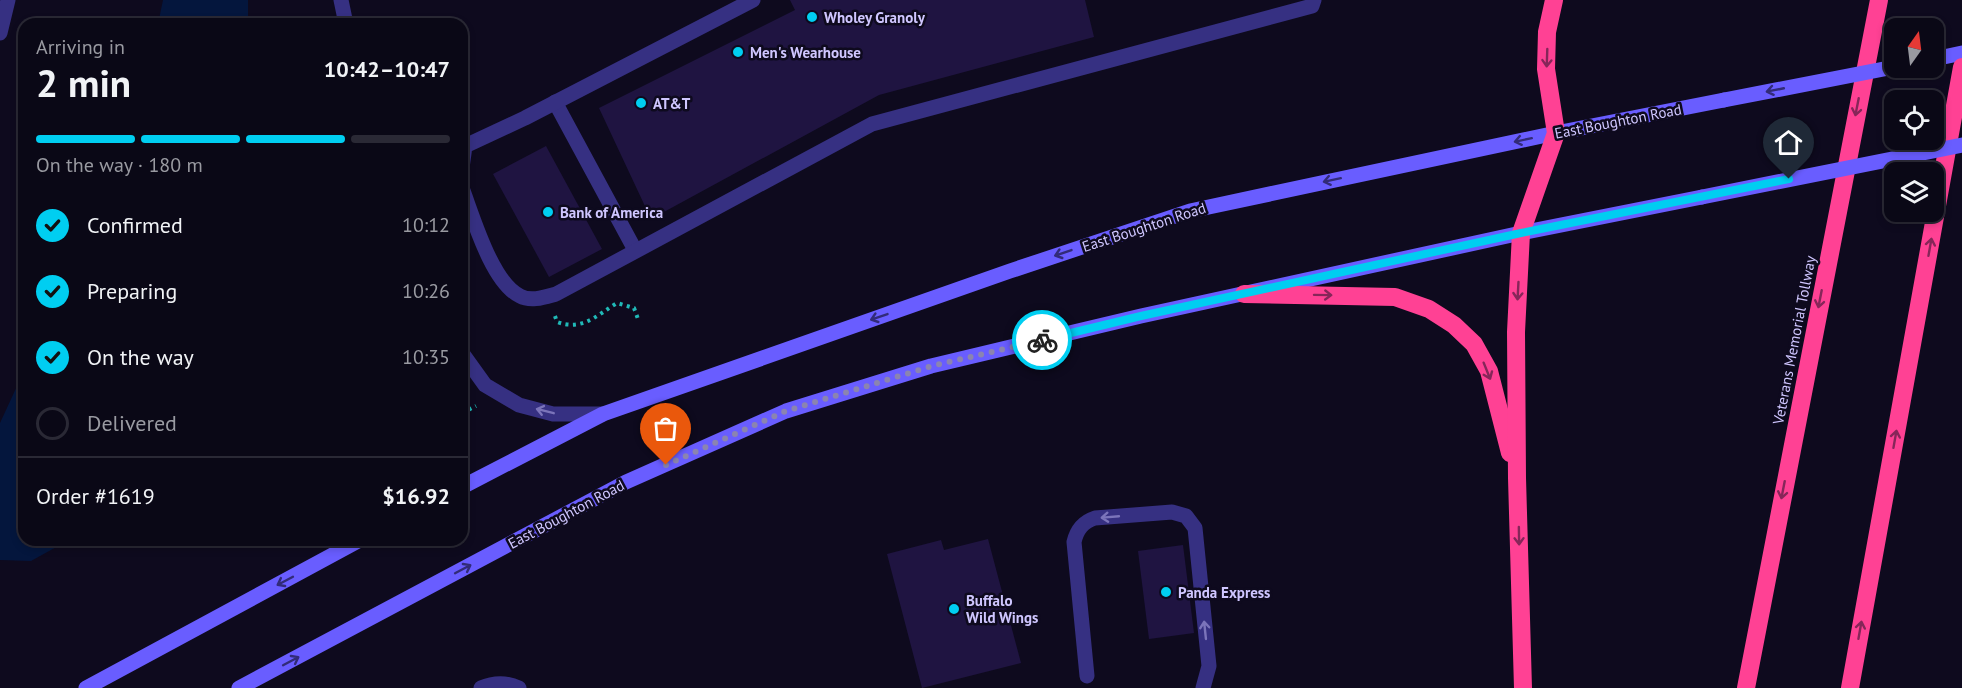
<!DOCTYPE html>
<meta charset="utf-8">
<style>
:root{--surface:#0a0816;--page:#13111f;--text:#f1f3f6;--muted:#999aa1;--line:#2a2935;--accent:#00cef1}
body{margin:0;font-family:"PT Sans",sans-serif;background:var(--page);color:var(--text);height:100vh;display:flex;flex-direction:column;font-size:22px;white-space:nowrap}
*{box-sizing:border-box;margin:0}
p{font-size:20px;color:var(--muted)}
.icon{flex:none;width:33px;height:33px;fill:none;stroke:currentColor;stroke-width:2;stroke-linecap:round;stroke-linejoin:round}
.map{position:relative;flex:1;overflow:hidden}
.sheet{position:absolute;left:18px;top:18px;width:450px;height:528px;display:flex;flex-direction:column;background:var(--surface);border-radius:18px;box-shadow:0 3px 9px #0003,0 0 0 2px var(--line)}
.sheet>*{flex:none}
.needle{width:39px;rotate:14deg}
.fabs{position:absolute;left:1884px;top:18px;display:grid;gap:12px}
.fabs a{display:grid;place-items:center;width:60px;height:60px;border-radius:12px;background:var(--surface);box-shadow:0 3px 9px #0003,0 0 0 2px var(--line);font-size:30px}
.pin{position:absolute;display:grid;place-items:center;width:51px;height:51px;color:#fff;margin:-62px -26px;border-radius:50% 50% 50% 0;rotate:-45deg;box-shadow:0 0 6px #0007}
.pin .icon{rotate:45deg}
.courier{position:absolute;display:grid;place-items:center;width:60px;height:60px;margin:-30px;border:4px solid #00cef1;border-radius:50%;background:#fff;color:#222;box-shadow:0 2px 8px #0007}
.headline em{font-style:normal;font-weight:700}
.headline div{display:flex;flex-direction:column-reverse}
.headline{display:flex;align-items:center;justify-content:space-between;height:102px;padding:0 18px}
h1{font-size:39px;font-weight:700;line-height:45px}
.bar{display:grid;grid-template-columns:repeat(4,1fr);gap:9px 6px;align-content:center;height:72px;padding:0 18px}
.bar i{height:8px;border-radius:4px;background:var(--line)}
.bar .current{background:var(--accent)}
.bar p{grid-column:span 4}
.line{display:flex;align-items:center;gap:15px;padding:0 18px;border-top:2px solid var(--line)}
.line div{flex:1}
ol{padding:0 18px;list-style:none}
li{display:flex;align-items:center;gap:18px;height:66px}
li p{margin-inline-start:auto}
li .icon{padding:6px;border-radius:50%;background:var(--accent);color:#111;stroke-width:4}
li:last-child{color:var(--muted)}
li i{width:33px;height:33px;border:3px solid var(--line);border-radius:50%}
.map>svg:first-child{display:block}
.water{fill:#04163d}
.building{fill:#1f1441}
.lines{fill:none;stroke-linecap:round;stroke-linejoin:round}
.path{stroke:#20b9b7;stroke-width:4;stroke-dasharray:3 4.5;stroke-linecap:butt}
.service{stroke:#363082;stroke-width:15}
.tertiary{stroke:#363082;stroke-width:15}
.secondary{stroke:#695dff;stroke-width:15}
.motorway{stroke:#ff4194;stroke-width:18}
.secondary-bridge{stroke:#695dff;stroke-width:15}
.oneway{stroke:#862659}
.oneway2{stroke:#322b78}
.oneway3{stroke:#7b74ba}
.done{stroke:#8b84b0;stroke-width:6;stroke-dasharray:0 10.8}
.route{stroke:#00cef1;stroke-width:8}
.poi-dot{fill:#00cef1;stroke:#0e0a1e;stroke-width:2}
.labels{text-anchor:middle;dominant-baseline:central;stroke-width:5;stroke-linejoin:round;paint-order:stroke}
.poi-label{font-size:15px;font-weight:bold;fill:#cfc6ff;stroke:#0e0a1e;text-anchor:start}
.street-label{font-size:15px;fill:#cfc6ff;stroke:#0e0a1e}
</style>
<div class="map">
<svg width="1962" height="688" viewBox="0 0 1962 688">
<rect width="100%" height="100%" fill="#0e0a1e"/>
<g class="water">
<path d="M163 0H248V24H158Z"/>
<path d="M24 371V540H69L31 561 0 560V423Z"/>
</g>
<g class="building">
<path d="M790 0H1085L1094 37 879 95 651 219 599 108 795 10Z"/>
<path d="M546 146 602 249 549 277 493 174Z"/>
<path d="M988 539 1021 663 922 688 887 554 941 540 944 550Z"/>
<path d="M1183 545 1194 633 1149 639 1138 551Z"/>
</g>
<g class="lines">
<g class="path">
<path d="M555 316 557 322C582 331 596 316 617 303L634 308 638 319"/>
<path d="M462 413 476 406"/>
</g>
<g class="service">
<path d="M341 0 346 24"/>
<path d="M555 102 635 250"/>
<path d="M462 168 465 146 525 118 753 0"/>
<path d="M462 188C473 217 492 283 520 296 531 302 545 297 556 294L872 124 1312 6 1314 0"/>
<path d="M462 353 485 385 519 405 553 414H603"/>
<path d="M1087 676 1074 542C1077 529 1083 522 1095 518L1172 512 1186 516 1195 528 1209 666 1203 688"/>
<path d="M481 688C495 682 506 682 519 688"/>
</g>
<path class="tertiary" d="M0 33 8 0"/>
<g class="secondary">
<path d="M1934 59 1962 53"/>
<path d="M462 487 603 414 1010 271 1190 211 1556 133 1724 100"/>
<path d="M86 688 360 540"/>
<path d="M239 688 626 482 786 411 931 366 1141 316 1521 233 1702 197"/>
</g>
<g class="motorway">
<path d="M1244 294 1395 297 1429 309 1454 325 1474 344 1489 371 1510 453"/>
<path d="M1523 688 1517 478 1516 332 1521 233 1556 133 1546 69 1547 32 1554 0"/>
<path d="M1746 688 1879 0"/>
<path d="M1850 688 1962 67"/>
</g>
<g class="secondary-bridge">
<path d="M1724 100 1894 67"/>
<path d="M1702 197 1962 145"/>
</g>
</g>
<defs><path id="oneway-shaft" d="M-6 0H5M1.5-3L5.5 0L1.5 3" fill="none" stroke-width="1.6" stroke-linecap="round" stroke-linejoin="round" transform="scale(1.5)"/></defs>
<g class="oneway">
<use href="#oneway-shaft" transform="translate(1547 58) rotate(92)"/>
<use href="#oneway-shaft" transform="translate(1857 107) rotate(101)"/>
<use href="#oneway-shaft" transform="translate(1930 247) rotate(-80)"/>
<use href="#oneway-shaft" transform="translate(1518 291) rotate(93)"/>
<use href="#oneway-shaft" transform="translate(1323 295) rotate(1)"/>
<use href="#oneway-shaft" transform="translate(1820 299) rotate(101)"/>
<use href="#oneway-shaft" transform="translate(1487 371) rotate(68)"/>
<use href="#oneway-shaft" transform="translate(1895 439) rotate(-80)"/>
<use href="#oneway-shaft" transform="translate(1783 490) rotate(101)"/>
<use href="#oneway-shaft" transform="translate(1519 536) rotate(89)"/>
<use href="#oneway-shaft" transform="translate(1860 630) rotate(-80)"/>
</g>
<g class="oneway2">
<use href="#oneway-shaft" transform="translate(1775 90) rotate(169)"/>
<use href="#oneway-shaft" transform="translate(1523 140) rotate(168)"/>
<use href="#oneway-shaft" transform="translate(1332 180) rotate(168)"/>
<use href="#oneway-shaft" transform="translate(1063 253) rotate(161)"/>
<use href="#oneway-shaft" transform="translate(879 317) rotate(161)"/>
<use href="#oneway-shaft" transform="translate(463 569) rotate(-28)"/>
<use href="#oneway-shaft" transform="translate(285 581) rotate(152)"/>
<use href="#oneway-shaft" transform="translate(291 661) rotate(-28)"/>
</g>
<g class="oneway3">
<use href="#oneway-shaft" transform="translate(545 411) rotate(-166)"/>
<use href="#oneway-shaft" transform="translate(1110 517) rotate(175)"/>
<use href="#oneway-shaft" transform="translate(1205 630) rotate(-96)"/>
</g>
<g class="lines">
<path class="done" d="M666 465 786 411 932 366 1042 340"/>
<path class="route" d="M1042 340 1141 316 1521 233 1789 179"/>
</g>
<g class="poi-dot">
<circle cx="812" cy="17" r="6"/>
<circle cx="738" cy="52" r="6"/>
<circle cx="641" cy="103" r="6"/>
<circle cx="548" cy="212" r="6"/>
<circle cx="1166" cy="592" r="6"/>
<circle cx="954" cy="609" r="6"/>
</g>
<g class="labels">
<g class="poi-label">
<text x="824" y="17">Wholey Granoly</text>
<text x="750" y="52">Men's Wearhouse</text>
<text x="653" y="103">AT&amp;T</text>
<text x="560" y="212">Bank of America</text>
<text x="1178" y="592">Panda Express</text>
<text x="966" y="600">Buffalo<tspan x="966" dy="17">Wild Wings</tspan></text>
</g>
<g class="street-label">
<text transform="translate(1618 121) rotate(-11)">East Boughton Road</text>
<text transform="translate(1144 227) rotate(-18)">East Boughton Road</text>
<text transform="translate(1794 340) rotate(-79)">Veterans Memorial Tollway</text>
<text transform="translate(566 514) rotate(-28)">East Boughton Road</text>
</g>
</g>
</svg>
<div class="fabs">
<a><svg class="needle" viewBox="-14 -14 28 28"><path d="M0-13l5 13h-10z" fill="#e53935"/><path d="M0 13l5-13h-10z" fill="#999aa1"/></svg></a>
<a><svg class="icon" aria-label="locate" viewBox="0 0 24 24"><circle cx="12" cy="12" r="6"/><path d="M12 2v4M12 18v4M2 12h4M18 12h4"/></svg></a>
<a><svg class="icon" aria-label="layers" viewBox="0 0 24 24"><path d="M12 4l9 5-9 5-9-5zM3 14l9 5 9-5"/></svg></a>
</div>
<div class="pin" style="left:666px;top:465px;background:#ea580c"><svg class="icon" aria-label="bag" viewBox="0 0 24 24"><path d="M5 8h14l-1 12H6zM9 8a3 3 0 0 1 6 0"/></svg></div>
<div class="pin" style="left:1789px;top:179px;background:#1f2937"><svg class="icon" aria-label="home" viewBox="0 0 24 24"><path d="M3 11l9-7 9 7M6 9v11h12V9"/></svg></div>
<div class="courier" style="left:1042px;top:340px"><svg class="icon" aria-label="bike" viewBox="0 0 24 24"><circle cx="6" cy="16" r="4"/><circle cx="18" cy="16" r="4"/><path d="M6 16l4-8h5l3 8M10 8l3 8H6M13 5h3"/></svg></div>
<section class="sheet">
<div class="headline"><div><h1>2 min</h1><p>Arriving in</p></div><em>10:42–10:47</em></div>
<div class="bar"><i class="current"></i><i class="current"></i><i class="current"></i><i></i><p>On the way · 180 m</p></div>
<ol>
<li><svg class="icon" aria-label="check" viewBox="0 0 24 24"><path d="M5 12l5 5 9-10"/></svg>Confirmed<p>10:12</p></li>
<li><svg class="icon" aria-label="check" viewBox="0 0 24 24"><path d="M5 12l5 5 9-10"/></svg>Preparing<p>10:26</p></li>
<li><svg class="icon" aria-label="check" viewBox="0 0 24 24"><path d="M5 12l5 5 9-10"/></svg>On the way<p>10:35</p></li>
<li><i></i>Delivered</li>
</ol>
<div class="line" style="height:78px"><div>Order #1619</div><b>$16.92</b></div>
</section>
</div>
